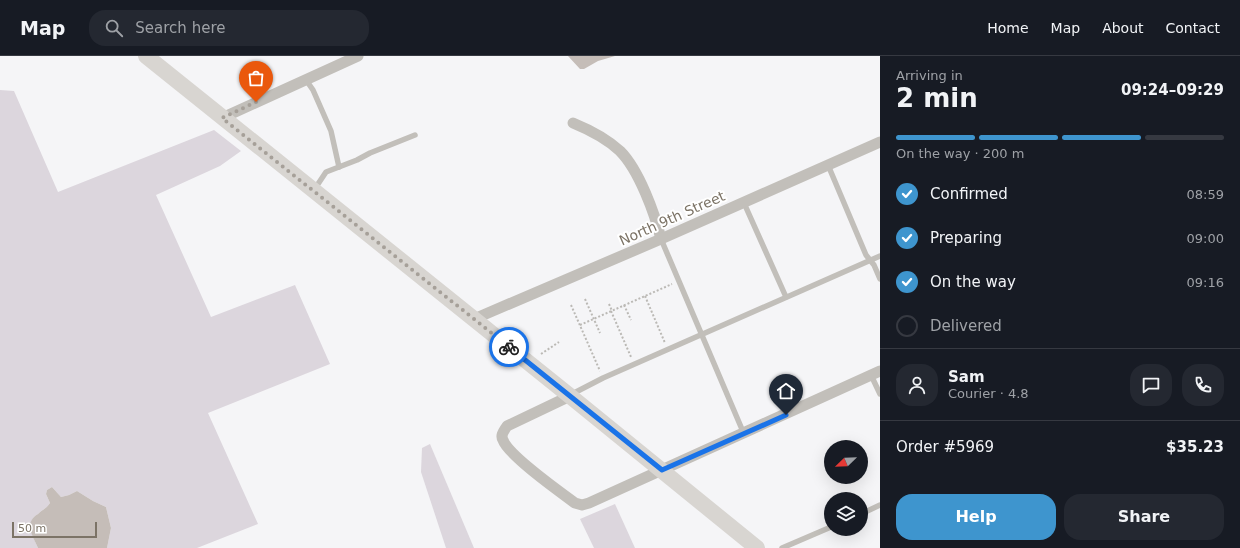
<!DOCTYPE html>
<meta charset="utf-8">
<style>
:root{--surface:#171b24;--page:#242831;--text:#f1f3f6;--muted:#9ea1a6;--line:#363941;--accent:#3e95ce}
body{margin:0;font-family:"DejaVu Sans",sans-serif;background:var(--page);color:var(--text);height:100vh;display:flex;flex-direction:column;font-size:15px;white-space:nowrap}
*{box-sizing:border-box;margin:0}
p{font-size:13px;color:var(--muted)}
.icon{flex:none;width:22px;height:22px;fill:none;stroke:currentColor;stroke-width:2;stroke-linecap:round;stroke-linejoin:round}
.map{position:relative;flex:1;overflow:hidden}
.drawer{display:flex;flex-direction:column;background:var(--surface);width:360px}
.drawer>*{flex:none}
.needle{width:26px;rotate:247deg}
.controls{position:absolute;left:824px;top:384px;display:grid;gap:8px}
.controls a{display:grid;place-items:center;width:44px;height:44px;border-radius:50%;background:var(--surface);box-shadow:0 4px 16px #0002;font-size:20px}
.scale{position:absolute;left:12px;bottom:10px;width:85px;box-sizing:border-box;padding-left:4px;border:2px solid #7c7366;border-top:0;font-size:11px;line-height:14px;white-space:nowrap;color:#7c7366;-webkit-text-stroke:3px #fff;paint-order:stroke}
.pin{position:absolute;display:grid;place-items:center;width:34px;height:34px;color:#fff;margin:-41px -17px;border-radius:50% 50% 50% 0;rotate:-45deg;box-shadow:0 0 4px #0007}
.pin .icon{rotate:45deg}
.courier{position:absolute;display:grid;place-items:center;width:40px;height:40px;margin:-20px;border:3px solid #1a73e8;border-radius:50%;background:#fff;color:#222;box-shadow:0 1px 5px #0007}
.head em{font-style:normal;font-weight:800}
.head div{display:flex;flex-direction:column-reverse}
.head{display:flex;align-items:center;justify-content:space-between;height:68px;padding:0 16px}
h1{font-size:26px;font-weight:800;line-height:30px}
.bar{display:grid;grid-template-columns:repeat(4,1fr);gap:6px 4px;align-content:center;height:48px;padding:0 16px}
.bar i{height:5px;border-radius:3px;background:var(--line)}
.bar .selected{background:var(--accent)}
.bar p{grid-column:span 4}
.line{display:flex;align-items:center;gap:10px;padding:0 16px;border-top:1px solid var(--line)}
.line div{flex:1}
.round{display:grid;place-items:center;flex:none;width:42px;height:42px;border-radius:16px;background:var(--page)}
ol{padding:0 16px;list-style:none}
li{display:flex;align-items:center;gap:12px;height:44px}
li p{margin-inline-start:auto}
li .icon{padding:4px;border-radius:50%;background:var(--accent);color:#fff;stroke-width:4}
li:last-child{color:var(--muted)}
li i{width:22px;height:22px;border:2px solid var(--line);border-radius:50%}
.button{display:flex;gap:8px;margin-top:auto;padding:8px 16px}
.button a{flex:1;height:46px;border-radius:16px;background:var(--accent);color:#fff;font-size:16px;font-weight:800;line-height:46px;text-align:center}
.button a+a{background:var(--page);color:var(--text)}
header{display:flex;align-items:center;gap:24px;box-sizing:border-box;height:56px;padding:0 20px;background:var(--surface);border-bottom:1px solid var(--line)}
header strong{font-size:19px}
nav{display:flex;gap:22px;margin-inline-start:auto;font-size:14px}
.search{width:280px;height:36px;background:var(--page);display:flex;align-items:center;gap:10px;box-sizing:border-box;padding:0 14px;border-radius:16px;color:var(--muted);font-size:15px}
main{display:flex;flex:1;min-height:0}
.map>svg:first-child{display:block}
.green{fill:#dcd6dd}
.water{fill:#c5bdb8}
.lines{fill:none;stroke-linecap:round;stroke-linejoin:round}
.path{stroke:#bbb9b5;stroke-width:2;stroke-dasharray:2 2;stroke-linecap:butt}
.lane{stroke:#c2bfba;stroke-width:5.5}
.street{stroke:#c2bfba;stroke-width:11}
.secondary{stroke:#d8d5d1;stroke-width:16}
.done{stroke:#a6a099;stroke-width:4;stroke-dasharray:0 7.2}
.route{stroke:#1a73e8;stroke-width:5}
.labels{text-anchor:middle;dominant-baseline:central;stroke-width:4;stroke-linejoin:round;paint-order:stroke}
.street-label{font-size:14px;fill:#7c7366;stroke:#fff}
</style>
<header>
<strong>Map</strong>
<div class="search"><svg class="icon" aria-label="search" viewBox="0 0 24 24"><circle cx="10" cy="10" r="6"/><path d="M15 15l6 6"/></svg>Search here</div>
<nav><a>Home</a><a>Map</a><a>About</a><a>Contact</a></nav>
</header>
<main>
<div class="map">
<svg width="880" height="492" viewBox="0 0 880 492">
<rect width="100%" height="100%" fill="#f5f5f7"/>
<g class="green">
<path d="M0 34 14 35 58 136 214 74 241 95 220 110 156 139 211 261 295 229 330 308 208 357 258 468 197 492H107L111 472 106 451 93 445 77 435 69 439 61 441 52 431 47 434 46 438 50 447C47 452 42 454 38 458 24 467 33 480 38 492H0Z"/>
<path d="M430 388 474 492H446L421 416 422 392Z"/>
<path d="M615 448 635 492H594L580 463Z"/>
</g>
<g class="water">
<path d="M568 0H615L598 5 584 13H580Z"/>
<path d="M52 431 61 441 69 439 77 435 93 445 106 451 111 472 107 492H38C33 480 23 467 38 458 42 454 47 452 50 447L46 438 47 434Z"/>
</g>
<g class="lines">
<g class="path">
<path d="M645 240 665 287"/>
<path d="M585 243 600 277"/>
<path d="M609 248 612 255"/>
<path d="M571 249 600 315"/>
<path d="M624 249 631 264"/>
<path d="M611 255 631 301"/>
<path d="M580 269 672 228"/>
<path d="M541 298 559 286"/>
</g>
<g class="lane">
<path d="M306 24 313 34 331 75 339 111"/>
<path d="M828 109 866 199 874 209 880 223"/>
<path d="M314 134 326 116 357 104 370 97 415 79"/>
<path d="M744 147 786 241"/>
<path d="M661 183 744 378"/>
<path d="M871 319 880 338"/>
<path d="M572 338 603 322 880 200"/>
<path d="M861 458 880 449"/>
<path d="M782 492 831 471"/>
</g>
<g class="street">
<path d="M222 62 358 0"/>
<path d="M573 67C590 74 606 82 620 95 639 114 655 158 661 183"/>
<path d="M474 263 661 183 880 86"/>
<path d="M570 340 507 370C504 375 500 379 503 384 508 399 560 436 575 447L582 449 589 447 880 315"/>
</g>
<path class="secondary" d="M146 0 570 340 757 492"/>
</g>
<g class="lines">
<path class="done" d="M256 46 222 62 509 291"/>
<path class="route" d="M509 291 662 414 786 359"/>
</g>
<g class="labels">
<g class="street-label">
<text transform="translate(672 162) rotate(-24)">North 9th Street</text>
</g>
</g>
</svg>
<div class="controls">
<a><svg class="needle" viewBox="-14 -14 28 28"><path d="M0-13l5 13h-10z" fill="#e53935"/><path d="M0 13l5-13h-10z" fill="#9ea1a6"/></svg></a>
<a><svg class="icon" aria-label="layers" viewBox="0 0 24 24"><path d="M12 4l9 5-9 5-9-5zM3 14l9 5 9-5"/></svg></a>
</div>
<div class="scale">50 m</div>
<div class="pin" style="left:256px;top:46px;background:#ea580c"><svg class="icon" aria-label="bag" viewBox="0 0 24 24"><path d="M5 8h14l-1 12H6zM9 8a3 3 0 0 1 6 0"/></svg></div>
<div class="pin" style="left:786px;top:359px;background:#1f2937"><svg class="icon" aria-label="home" viewBox="0 0 24 24"><path d="M3 11l9-7 9 7M6 9v11h12V9"/></svg></div>
<div class="courier" style="left:509px;top:291px"><svg class="icon" aria-label="bike" viewBox="0 0 24 24"><circle cx="6" cy="16" r="4"/><circle cx="18" cy="16" r="4"/><path d="M6 16l4-8h5l3 8M10 8l3 8H6M13 5h3"/></svg></div>
</div>
<section class="drawer">
<div class="head"><div><h1>2 min</h1><p>Arriving in</p></div><em>09:24–09:29</em></div>
<div class="bar"><i class="selected"></i><i class="selected"></i><i class="selected"></i><i></i><p>On the way · 200 m</p></div>
<ol>
<li><svg class="icon" aria-label="check" viewBox="0 0 24 24"><path d="M5 12l5 5 9-10"/></svg>Confirmed<p>08:59</p></li>
<li><svg class="icon" aria-label="check" viewBox="0 0 24 24"><path d="M5 12l5 5 9-10"/></svg>Preparing<p>09:00</p></li>
<li><svg class="icon" aria-label="check" viewBox="0 0 24 24"><path d="M5 12l5 5 9-10"/></svg>On the way<p>09:16</p></li>
<li><i></i>Delivered</li>
</ol>
<div class="line" style="height:72px"><a class="round"><svg class="icon" aria-label="person" viewBox="0 0 24 24"><circle cx="12" cy="8" r="4"/><path d="M4 21q1-7 8-7t8 7"/></svg></a><div><b>Sam</b><p>Courier · 4.8</p></div><a class="round"><svg class="icon" aria-label="chat" viewBox="0 0 24 24"><path d="M4 5h16v11H9l-5 4z"/></svg></a><a class="round"><svg class="icon" aria-label="phone" viewBox="0 0 24 24"><path d="M5 4h4l2 5-3 2q2 4 5 5l2-3 5 2v4C11 20 4 13 5 4z"/></svg></a></div>
<div class="line" style="height:52px"><div>Order #5969</div><b>$35.23</b></div>
<div class="button"><a>Help</a><a>Share</a></div>
</section>
</main>
